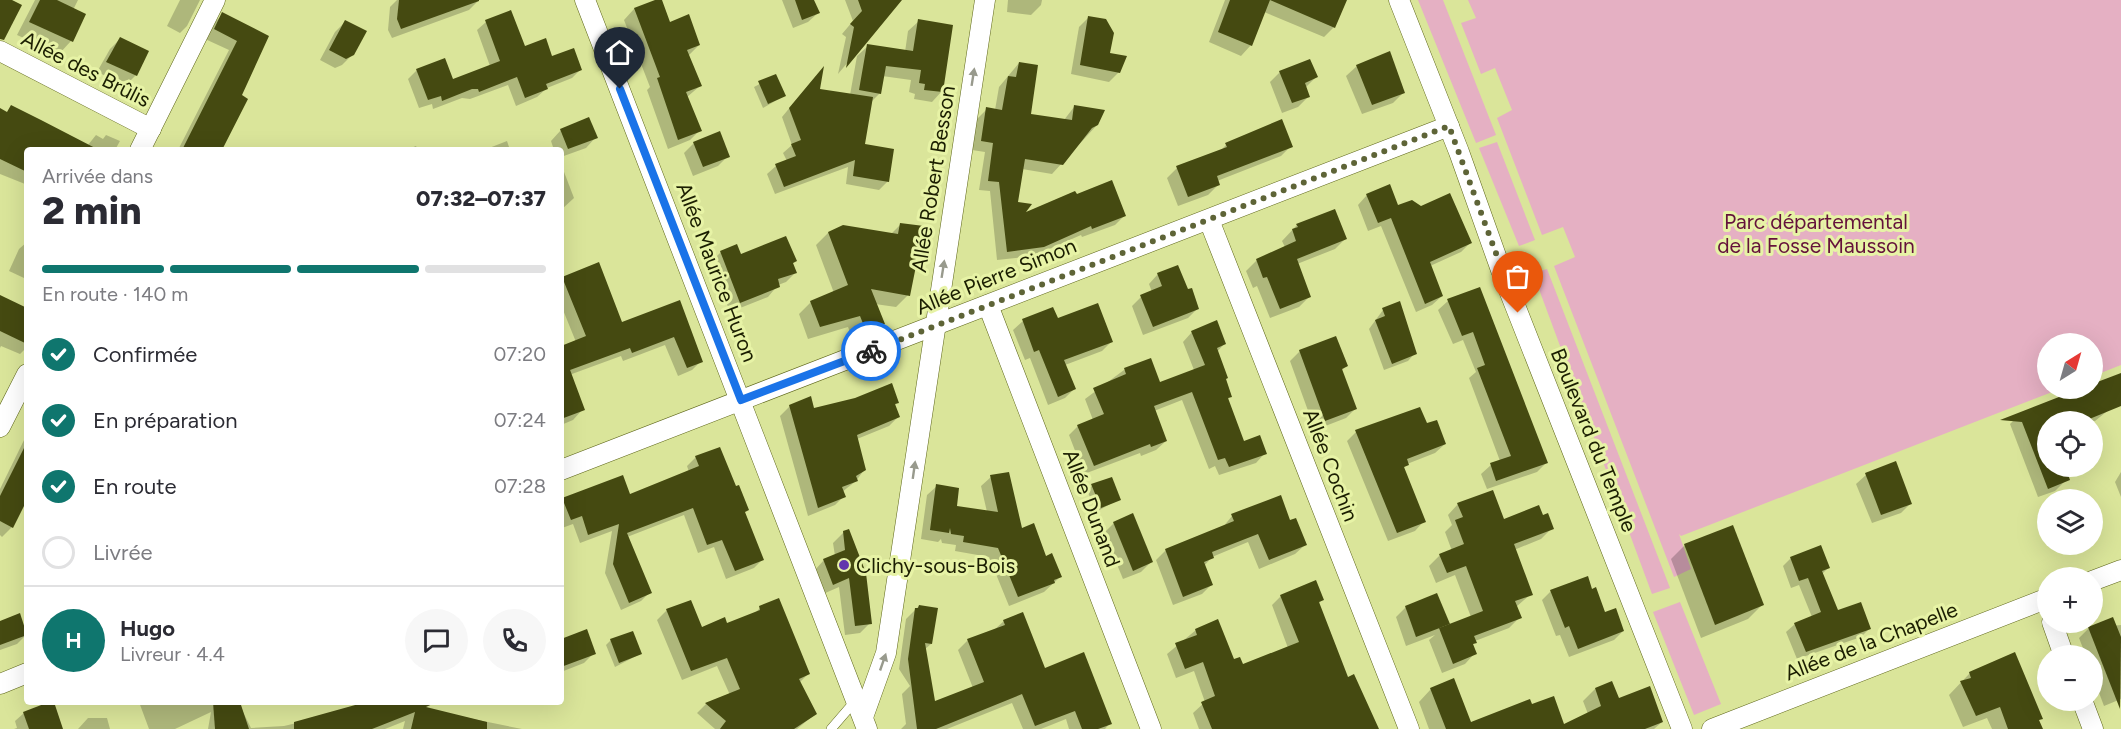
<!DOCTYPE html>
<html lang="fr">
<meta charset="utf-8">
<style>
:root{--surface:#fff;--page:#f7f7f7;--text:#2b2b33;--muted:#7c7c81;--line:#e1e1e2;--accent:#0f766e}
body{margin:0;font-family:Figtree,sans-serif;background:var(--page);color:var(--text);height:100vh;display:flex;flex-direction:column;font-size:22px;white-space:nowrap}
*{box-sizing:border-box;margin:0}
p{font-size:20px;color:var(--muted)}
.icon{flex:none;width:33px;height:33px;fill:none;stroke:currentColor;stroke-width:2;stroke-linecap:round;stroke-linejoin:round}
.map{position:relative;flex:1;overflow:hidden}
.sheet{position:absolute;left:24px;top:147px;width:540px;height:558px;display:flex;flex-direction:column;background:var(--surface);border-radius:6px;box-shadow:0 6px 24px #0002}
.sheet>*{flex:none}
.needle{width:39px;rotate:37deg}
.buttons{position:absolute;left:2037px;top:333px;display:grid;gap:12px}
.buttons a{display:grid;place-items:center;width:66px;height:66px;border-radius:50%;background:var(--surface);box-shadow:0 6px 24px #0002;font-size:30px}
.pin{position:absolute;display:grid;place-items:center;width:51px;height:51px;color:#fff;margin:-62px -26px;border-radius:50% 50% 50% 0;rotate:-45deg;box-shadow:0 0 6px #0007}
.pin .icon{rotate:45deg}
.courier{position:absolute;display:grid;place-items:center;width:60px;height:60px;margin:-30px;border:4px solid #1a73e8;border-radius:50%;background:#fff;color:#222;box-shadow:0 2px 8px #0007}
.head em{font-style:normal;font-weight:800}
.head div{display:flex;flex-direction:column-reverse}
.head{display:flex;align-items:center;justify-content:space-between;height:102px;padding:0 18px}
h1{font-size:39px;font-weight:800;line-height:45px}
.bar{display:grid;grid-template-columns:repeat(4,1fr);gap:9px 6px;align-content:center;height:72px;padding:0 18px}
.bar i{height:8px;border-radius:4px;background:var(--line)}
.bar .current{background:var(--accent)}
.bar p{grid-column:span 4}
.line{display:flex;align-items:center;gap:15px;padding:0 18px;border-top:2px solid var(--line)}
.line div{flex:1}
.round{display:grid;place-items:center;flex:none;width:63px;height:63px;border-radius:32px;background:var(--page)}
ol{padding:0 18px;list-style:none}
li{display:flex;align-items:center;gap:18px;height:66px}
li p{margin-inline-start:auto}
li .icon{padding:6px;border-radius:50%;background:var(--accent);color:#fff;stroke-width:4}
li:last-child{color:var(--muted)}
li i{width:33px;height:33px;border:3px solid var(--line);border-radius:50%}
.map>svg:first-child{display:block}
.green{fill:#e5b0c3}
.shadow{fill:#0003}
.building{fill:#454a11}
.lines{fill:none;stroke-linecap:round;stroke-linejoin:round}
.lane-casing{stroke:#5d6518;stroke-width:10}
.street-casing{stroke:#5d6518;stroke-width:21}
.lane{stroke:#fff;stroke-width:9}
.street{stroke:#fff;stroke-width:20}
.oneway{fill:#989a8d}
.done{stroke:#5e6437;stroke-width:6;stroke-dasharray:0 10.8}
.route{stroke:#1a73e8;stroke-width:8}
.poi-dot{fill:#6236ad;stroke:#e7f3a6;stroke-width:2}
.labels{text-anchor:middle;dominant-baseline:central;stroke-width:6;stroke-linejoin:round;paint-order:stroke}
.street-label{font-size:21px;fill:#1b1e01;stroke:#e7f3a6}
.park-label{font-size:21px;fill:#64123b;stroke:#e7f3a6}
.poi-label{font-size:21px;fill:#1b1e01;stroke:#e7f3a6;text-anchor:start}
</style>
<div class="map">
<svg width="2121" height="729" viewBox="0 0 2121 729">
<rect width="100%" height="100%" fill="#dae59a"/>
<g class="green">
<path d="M1418 0H1443L1496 135 1476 143Z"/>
<path d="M1468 0H2121V365L2093 376 2092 344H2048V388L2060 389 1681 536 1679 534 1691 569 1674 577 1554 266 1575 257 1563 227 1542 235 1497 118 1512 110 1495 68 1481 74 1461 23 1476 18Z"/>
<path d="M1497 142 1535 240 1519 246 1479 148Z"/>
<path d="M1547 269 1670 588 1652 594 1533 273Z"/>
<path d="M1680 602 1721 704 1694 715 1653 612Z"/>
</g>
<g class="shadow">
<path d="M35 0H78L73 10 71 41 59 54 17 35Z"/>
<path d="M180 0H200L187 26 180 33 167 26Z"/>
<path d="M397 0H479L469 10 392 38 388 30 390 7Z"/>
<path d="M660 0 669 24 699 45 688 56 700 86 687 97 700 130 690 140 668 149 647 90 650 87 624 20 634 9Z"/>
<path d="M782 0H813L818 13 808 22 793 28Z"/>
<path d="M845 0H900L838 74 846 37 842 34 853 21Z"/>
<path d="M1008 0H1042L1041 5 1031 15 1007 12Z"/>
<path d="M1225 0H1345L1334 27 1324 37 1264 12 1251 45 1241 56 1209 42Z"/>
<path d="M223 14 267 36 240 96 220 150H178L229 50 205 39 213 24Z"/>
<path d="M1088 18 1119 72 1109 82 1071 74 1079 27Z"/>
<path d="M919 21 942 91 932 102 914 99 915 94 909 92 911 80 882 76 880 93 871 102 863 146 888 181 879 190 846 184 848 167 775 194 767 174 776 166 787 161 783 153 792 145 782 117 816 76 818 91 850 95 857 56 868 46 905 52 908 31Z"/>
<path d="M345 22 353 54 342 65 335 68 320 60 335 32Z"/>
<path d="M486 22 524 48 581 69 572 78 547 88 537 97 516 106 508 85 470 99 462 98 433 109 432 104 419 108 408 79 417 70 452 81 490 66 477 30Z"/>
<path d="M120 39 136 75 126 85 97 72 110 49Z"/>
<path d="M1019 63 1029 115 1064 120 1074 107 1097 125 1052 174 1022 169 1017 204 1021 216 1076 196 1124 216 1115 225 1082 237 1081 235 1033 256 997 260 990 191 979 190 985 152 972 150 977 119 987 109 995 110 999 87Z"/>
<path d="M1357 66 1403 93 1393 103 1362 114 1346 76Z"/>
<path d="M1280 72 1316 77 1305 88 1308 97 1298 107 1282 113 1270 82Z"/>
<path d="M775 76 784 96 763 108 754 87Z"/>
<path d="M0 120 52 150H27V182L25 184 0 174Z"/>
<path d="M561 130 596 137 586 148 561 157V150H554L551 141Z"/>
<path d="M96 135 103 139 106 135 120 141 115 150H84Z"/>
<path d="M507 141 510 150H484Z"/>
<path d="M694 143 728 156 718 166 693 176 684 153Z"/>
<path d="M1226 145 1291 146 1281 156 1217 181 1218 185 1208 195 1178 206 1167 178 1177 168 1219 152Z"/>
<path d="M416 146 418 150H406Z"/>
<path d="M561 164 574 198 561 210Z"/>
<path d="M1367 195 1397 207 1470 243 1461 252 1430 266 1442 296 1432 305 1416 312 1381 226 1368 231 1358 205Z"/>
<path d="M901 224 908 295 896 307 875 304 883 324 871 336 854 342 848 327 808 339 799 314 811 302 834 293 816 245 828 233 844 227 890 235Z"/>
<path d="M1297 225 1345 239 1335 249 1297 264 1310 296 1299 307 1270 318 1257 286 1253 288 1246 271 1257 260 1285 247 1282 241Z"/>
<path d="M27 242V275L24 278 9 271 19 249Z"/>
<path d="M721 252 795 261 792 264 796 272 786 282 778 285 768 297 730 312 711 262Z"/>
<path d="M1158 274 1198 308 1188 318 1143 335 1132 306 1141 297 1152 292 1149 284Z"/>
<path d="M563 278 622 324 679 302 701 361 692 370 678 376 665 345 623 361 621 356 561 378V348L576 342 561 305Z"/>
<path d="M1479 289 1546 463 1537 472 1487 489 1481 474 1491 465 1500 461 1469 378 1476 372 1463 340 1453 344 1438 310 1448 301Z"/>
<path d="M0 297 27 310V347L20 354 1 346 0 348Z"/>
<path d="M1052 309 1057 320 1111 342 1102 351 1065 365 1074 389 1065 398 1048 405 1030 358 1025 360 1013 330 1023 321Z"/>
<path d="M1383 310 1415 353 1408 361 1384 370 1369 329Z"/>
<path d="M1192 332 1224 344 1217 352 1230 397 1227 400 1244 443 1265 453 1256 463 1219 475 1215 466 1209 469 1182 400 1154 411 1166 441 1156 450 1141 456 1140 453 1084 474 1069 435 1078 426 1093 420 1085 399 1124 370 1150 360 1159 384 1194 370 1183 342Z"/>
<path d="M1300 351 1346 366 1341 371 1356 408 1346 418 1315 430 1290 361Z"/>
<path d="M2121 375V400L2095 421 2048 422V466H2088L2064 477 2065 481 2055 491 2038 497 2010 424 2020 414 2092 388Z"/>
<path d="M561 387 583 409 573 420 561 425Z"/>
<path d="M898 402 894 406 898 417 889 426 857 439 864 470 856 481 842 492 844 496 835 505 808 516 780 416 790 406 813 410Z"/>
<path d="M1426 425 1445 444 1435 453 1407 464 1403 469 1424 521 1415 531 1388 541 1347 441 1356 432Z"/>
<path d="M27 434V497L12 527 2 537 0 535V489Z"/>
<path d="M696 457 762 560 754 568 726 579 714 547 698 553 684 515 627 537 650 592 641 601 621 610 605 573 612 531 580 543 573 524 562 528 561 502 629 496 689 472 687 466Z"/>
<path d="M2121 472V497L2115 482Z"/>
<path d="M1866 475 1910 504 1901 513 1872 523 1856 484Z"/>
<path d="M991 477 1020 530 1060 577 1044 592 1009 606 989 557 955 551 956 545 942 543 941 539 938 542 921 539 927 495 937 486 955 507 987 512 981 486Z"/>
<path d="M1092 486 1119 499 1096 512 1087 490Z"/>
<path d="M1458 504 1503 521 1542 517 1552 528 1541 539 1514 550 1531 594 1516 607 1520 617 1509 628 1475 641 1472 646 1475 653 1465 664 1442 673 1429 640 1435 635 1406 646 1396 617 1406 607 1444 628 1471 617 1455 575 1436 583 1429 566 1440 555 1452 551 1445 532 1452 525 1448 515Z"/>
<path d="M1232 516 1290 522 1305 545 1295 554 1259 569 1248 542 1212 557 1204 566 1211 585 1202 594 1173 605 1156 560 1166 550 1223 527Z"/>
<path d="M1114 523 1151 562 1141 572 1123 579 1104 533Z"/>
<path d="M844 532 870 623 860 633 845 635 839 587 823 594 814 571 824 560 835 556 833 543Z"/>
<path d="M1685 545 1762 605 1748 619 1701 638 1671 559Z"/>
<path d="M1791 558 1828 568 1822 574 1838 612 1869 629 1861 637 1797 659 1786 632 1795 624 1812 617 1799 585 1791 588 1783 566Z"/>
<path d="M1551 591 1604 614 1623 631 1614 640 1569 657 1560 635 1556 636 1542 600Z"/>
<path d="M1281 596 1322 600 1318 604 1347 679 1377 729H1199L1193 713 1205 702 1194 671 1176 678 1167 654 1196 630 1242 666 1288 648 1272 605Z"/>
<path d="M919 606 931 644 924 650 934 703 973 688 958 650 968 640 994 630 1004 621 1044 670 1110 723 1105 729H1069L1066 719 1041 729H1023L1012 703 947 729H901L906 724 902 694 910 686 899 669 906 619Z"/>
<path d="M760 608 808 674 799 683 815 714 797 729H715L697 713 706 704 730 695 717 666 682 680 657 620 667 610 701 629 726 624 753 615Z"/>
<path d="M0 622 27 634 17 644 0 650Z"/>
<path d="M2121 625V699L2104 706 2092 674V656H2086L2079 638 2089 628Z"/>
<path d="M611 640 640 654 615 667 606 645Z"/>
<path d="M561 641 594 653 584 663 561 672Z"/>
<path d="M1970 673 2041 718 2038 721 2041 729H1992L1987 718 1963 727 1949 695Z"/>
<path d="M1431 689 1470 724 1531 706 1563 726 1588 714 1583 701 1595 689 1662 722 1654 729H1429L1419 702Z"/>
<path d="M139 702H238L251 728 284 726 347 711 365 702H422L424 709 522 729H403L405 721 385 729H208L211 712 175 729H149Z"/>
<path d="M24 713 62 729H14L17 728 15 721Z"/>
<path d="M88 718H107L110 729H78Z"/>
</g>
<g class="building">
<path d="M0 0H12L22 5 4 40 0 39Z"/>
<path d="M40 0H57L86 14 73 42 29 22Z"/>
<path d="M399 0H479V1L401 29 397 19Z"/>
<path d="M655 0H662L670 22 689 14 700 45 687 50 702 86 686 92 702 131 678 140 657 78 660 77 634 8Z"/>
<path d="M795 0H814L820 13 802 20Z"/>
<path d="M858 0H902L846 68 854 27 850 24 862 11Z"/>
<path d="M1230 0H1347L1335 28 1270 0 1252 46 1218 32Z"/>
<path d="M511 10 525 46 546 38 552 56 574 48 582 70 546 84 548 89 525 98 517 77 479 92 478 89H472L442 101 441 96 428 100 416 69 445 58 453 79 500 61 485 20Z"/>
<path d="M222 12 269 36 242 95 248 99 222 150H182L237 41 214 29Z"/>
<path d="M1088 16 1106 19 1114 33 1110 53 1127 56 1120 73 1080 65Z"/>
<path d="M918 19 953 25 943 92 924 90 925 84 919 83 921 70 886 66 881 94 859 90 867 44 913 51Z"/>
<path d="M345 20 367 31 354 55 346 59 329 50Z"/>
<path d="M120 37 149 51 137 76 106 62Z"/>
<path d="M1390 51 1405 93 1372 105 1356 65Z"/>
<path d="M1310 59 1318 77 1305 83 1310 97 1292 103 1279 71Z"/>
<path d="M1019 62 1038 65 1031 114 1072 120 1074 105 1105 110 1098 125 1092 128 1063 165 1025 159 1018 202 1032 204 1026 212 1075 191 1077 194 1112 180 1126 216 1092 229 1091 226 1044 247 1007 252 999 182 988 181 993 143 981 141 986 107 1002 110 1008 76 1016 77Z"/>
<path d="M824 66 820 89 873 97 865 144 894 149 889 182 853 176 855 160 784 187 775 164 796 156 791 144 801 140 789 108Z"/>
<path d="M776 74 786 96 768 104 758 81Z"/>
<path d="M11 105 41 120 99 150H27V172L0 159V108L7 112Z"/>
<path d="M589 117 598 138 568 149 560 129Z"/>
<path d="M1282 119 1293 147 1217 176 1220 185 1188 197 1176 166 1227 147 1225 143Z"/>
<path d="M720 131 730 157 703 167 693 142Z"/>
<path d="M1390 184 1398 205 1412 200 1421 206 1450 193 1472 243 1430 262 1443 296 1425 304 1391 218 1378 223 1366 194Z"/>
<path d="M1335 209 1347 239 1297 259 1311 297 1280 309 1267 277 1263 278 1256 259 1296 241 1292 229 1298 227 1296 224Z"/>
<path d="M900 223 924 226 910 296 871 289 885 324 866 331 860 316 820 327 810 301 848 285 828 232 843 225 898 234Z"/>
<path d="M786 236 797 261 793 263 797 273 778 279 780 287 740 303 720 251 737 244 741 254Z"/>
<path d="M599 262 622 322 680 300 703 362 687 368 674 337 632 353 630 348 570 370 563 351 585 410 561 419V346L586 336 562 277Z"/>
<path d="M1178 265 1188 289 1192 288 1199 309 1153 327 1140 295 1162 286 1157 273Z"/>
<path d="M1480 287 1548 463 1496 481 1490 463 1511 456 1477 368 1485 365 1473 332 1462 336 1447 299Z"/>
<path d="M0 295 27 308V344L0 331Z"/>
<path d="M1400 301 1417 354 1392 364 1375 320 1385 316 1382 308Z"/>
<path d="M1098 303 1113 342 1064 360 1076 389 1058 397 1039 350 1034 352 1022 319 1053 307 1058 318Z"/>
<path d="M1217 320 1226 344 1217 348 1228 378 1226 379 1232 397 1228 398 1244 441 1260 435 1267 454 1229 467 1225 458 1218 460 1192 392 1154 406 1167 441 1151 447 1150 444 1094 466 1077 425 1104 414 1093 388 1126 374 1124 368 1151 358 1160 382 1205 365 1191 331Z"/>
<path d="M1336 336 1348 366 1342 369 1357 409 1325 421 1299 350Z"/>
<path d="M2121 373V406L2082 422H2048V466H2065L2070 480 2048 489 2022 422 2000 420 2082 388H2092V384Z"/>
<path d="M892 383 899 403 895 404 900 417 857 435 866 470 856 476 858 481 842 487 846 497 818 508 789 405 811 396 814 408 855 398Z"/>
<path d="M1420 407 1427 423 1437 420 1446 444 1407 459 1409 465 1404 467 1426 522 1397 533 1355 430Z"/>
<path d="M27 442V500L13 528 0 521V496Z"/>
<path d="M720 447 736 486 739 485 749 510 745 512 764 560 735 571 722 540 707 545 693 508 627 533 652 593 629 603 613 564 619 524 588 535 582 516 571 520 562 498 623 475 630 494 699 466 695 456Z"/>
<path d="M1896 461 1912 504 1881 515 1865 473Z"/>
<path d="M1009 472 1022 528 1034 523 1046 556 1052 553 1062 577 1054 580 1055 583 1018 597 998 548 963 542 964 536 951 534 950 528 949 533 930 530 936 484 959 488 957 506 998 512 990 475Z"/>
<path d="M1112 477 1121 500 1101 508 1091 484Z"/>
<path d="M1493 490 1504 519 1539 505 1543 515 1548 513 1554 529 1514 544 1533 595 1515 601 1522 618 1474 636 1477 643 1473 644 1477 654 1453 664 1439 628 1483 611 1466 566 1447 573 1439 554 1464 544 1455 520 1463 517 1457 503Z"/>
<path d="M1281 495 1290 520 1296 518 1307 545 1269 560 1258 534 1212 552 1214 558 1204 562 1213 585 1183 597 1165 549 1234 521 1231 514Z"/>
<path d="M1133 513 1153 562 1133 571 1113 522Z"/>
<path d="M1733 525 1764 605 1715 625 1684 544Z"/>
<path d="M849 529 866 573 872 624 855 626 849 578 833 585 823 559 845 550 843 531Z"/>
<path d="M1821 545 1830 568 1822 571 1838 610 1861 602 1871 629 1806 652 1794 623 1821 612 1808 578 1799 581 1790 557Z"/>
<path d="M1588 576 1592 589 1596 587 1605 612 1616 608 1624 631 1578 649 1569 626 1565 628 1550 590Z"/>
<path d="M1316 580 1324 600 1319 602 1348 677 1354 674 1379 729H1212L1201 702 1215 696 1203 662 1185 669 1175 643 1197 635 1195 629 1218 619 1234 659 1240 657 1243 664 1299 642 1280 595Z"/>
<path d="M1437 593 1450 624 1416 637 1405 606Z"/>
<path d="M779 598 810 674 799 679 817 714 794 729H720L726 721 705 703 740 689 727 658 691 671 666 609 691 600 702 627 725 617 727 623 760 610 759 606Z"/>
<path d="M919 605 938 608 932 644 925 643 935 701 984 682 967 639 1005 625 1003 620 1023 612 1045 668 1084 652 1112 724 1098 729H1082L1075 711 1035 726 1022 694 936 729H917L908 659 915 608H918Z"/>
<path d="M20 613 27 635 0 645V621Z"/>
<path d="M2113 617 2121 637 2120 709 2088 627Z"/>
<path d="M587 629 596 654 561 667V639Z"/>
<path d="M633 631 642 654 619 663 610 639Z"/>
<path d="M2015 652 2043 719 2039 720 2043 729H2008L2000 707 1976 716 1960 681 1971 678 1969 672Z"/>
<path d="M1454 678 1471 722 1530 699 1532 704 1554 696 1564 724 1601 706 1595 688 1612 681 1619 698 1650 686 1663 722 1645 729H1446L1430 688Z"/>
<path d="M49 702H54L63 729H29L23 712Z"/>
<path d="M213 702H240L249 729H215Z"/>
<path d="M366 702H437L426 707 487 722V729H411L415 712 372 729H294V722Z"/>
</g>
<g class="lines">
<defs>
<path id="lane" d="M831 729 856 700"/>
<g id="street">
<path d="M585 0 867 729"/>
<path d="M1399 0 1459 152 1501 270 1682 729"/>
<path d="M0 51 151 129"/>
<path d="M140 150 215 0"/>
<path d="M1209 220 1409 729"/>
<path d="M988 305 1151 729"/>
<path d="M0 427 27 374"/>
<path d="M561 470 1449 126"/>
<path d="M2092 581 2121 570"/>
<path d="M2052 622 2064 656"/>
<path d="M0 684 27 673"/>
<path d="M2082 700 2093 729"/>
<path d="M863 717 886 653 985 0"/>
<path d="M1712 729 2048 598"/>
</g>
</defs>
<use href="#lane" class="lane-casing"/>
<use href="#street" class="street-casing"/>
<use href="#lane" class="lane"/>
<use href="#street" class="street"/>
</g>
<defs><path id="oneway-solid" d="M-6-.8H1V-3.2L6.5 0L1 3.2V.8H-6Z" transform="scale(1.5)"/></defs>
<g class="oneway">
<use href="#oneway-solid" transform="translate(973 77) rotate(-81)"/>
<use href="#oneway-solid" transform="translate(943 269) rotate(-81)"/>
<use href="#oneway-solid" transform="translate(914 470) rotate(-82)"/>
<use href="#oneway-solid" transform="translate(883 662) rotate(-71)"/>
</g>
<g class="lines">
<path class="done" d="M871 351 1449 126 1518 313"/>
<path class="route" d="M620 89 741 400 871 351"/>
</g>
<circle class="poi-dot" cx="844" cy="565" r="6"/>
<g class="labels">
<g class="street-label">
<text transform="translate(86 69) rotate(27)">Allée des Brûlis</text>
<text transform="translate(933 179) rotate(-81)">Allée Robert Besson</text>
<text transform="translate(717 272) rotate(69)">Allée Maurice Huron</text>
<text transform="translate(996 276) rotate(-22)">Allée Pierre Simon</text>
<text transform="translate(1594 440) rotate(68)">Boulevard du Temple</text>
<text transform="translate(1331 465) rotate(69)">Allée Cochin</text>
<text transform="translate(1092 508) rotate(69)">Allée Dunand</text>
<text transform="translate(1871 641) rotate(-21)">Allée de la Chapelle</text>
</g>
<g class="park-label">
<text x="1816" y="221">Parc départemental<tspan x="1816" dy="24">de la Fosse Maussoin</tspan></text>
</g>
<g class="poi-label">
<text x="856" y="565">Clichy-sous-Bois</text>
</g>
</g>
</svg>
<div class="buttons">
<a><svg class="needle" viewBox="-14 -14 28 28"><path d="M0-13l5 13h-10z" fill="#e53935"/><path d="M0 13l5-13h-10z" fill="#7c7c81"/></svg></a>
<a><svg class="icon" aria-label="locate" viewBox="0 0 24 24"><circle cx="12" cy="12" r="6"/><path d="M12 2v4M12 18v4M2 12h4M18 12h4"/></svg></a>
<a><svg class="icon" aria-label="layers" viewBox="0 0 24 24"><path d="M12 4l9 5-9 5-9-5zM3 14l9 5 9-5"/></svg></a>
<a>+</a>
<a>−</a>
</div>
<div class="pin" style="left:1518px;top:313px;background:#ea580c"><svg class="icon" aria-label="bag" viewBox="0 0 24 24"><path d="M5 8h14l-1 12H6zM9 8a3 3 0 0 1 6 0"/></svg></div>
<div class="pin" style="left:620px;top:89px;background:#1f2937"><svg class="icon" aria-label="home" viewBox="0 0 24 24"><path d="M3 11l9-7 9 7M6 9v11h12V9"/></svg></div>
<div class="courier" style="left:871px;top:351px"><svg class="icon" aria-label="bike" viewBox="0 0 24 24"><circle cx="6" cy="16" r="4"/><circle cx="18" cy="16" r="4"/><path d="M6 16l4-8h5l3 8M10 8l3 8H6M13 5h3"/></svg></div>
<section class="sheet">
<div class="head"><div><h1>2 min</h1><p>Arrivée dans</p></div><em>07:32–07:37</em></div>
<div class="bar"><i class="current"></i><i class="current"></i><i class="current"></i><i></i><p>En route · 140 m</p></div>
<ol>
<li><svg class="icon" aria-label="check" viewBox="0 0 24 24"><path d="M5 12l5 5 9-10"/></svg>Confirmée<p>07:20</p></li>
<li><svg class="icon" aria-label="check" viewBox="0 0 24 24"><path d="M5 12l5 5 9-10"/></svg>En préparation<p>07:24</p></li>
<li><svg class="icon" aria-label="check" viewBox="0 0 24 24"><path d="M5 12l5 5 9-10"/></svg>En route<p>07:28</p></li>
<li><i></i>Livrée</li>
</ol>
<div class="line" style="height:108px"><b class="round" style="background:var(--accent);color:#fff">H</b><div><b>Hugo</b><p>Livreur · 4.4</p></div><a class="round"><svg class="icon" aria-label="chat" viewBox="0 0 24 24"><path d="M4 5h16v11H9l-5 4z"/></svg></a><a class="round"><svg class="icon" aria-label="phone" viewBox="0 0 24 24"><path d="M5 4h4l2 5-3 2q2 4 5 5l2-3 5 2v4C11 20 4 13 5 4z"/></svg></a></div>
</section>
</div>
